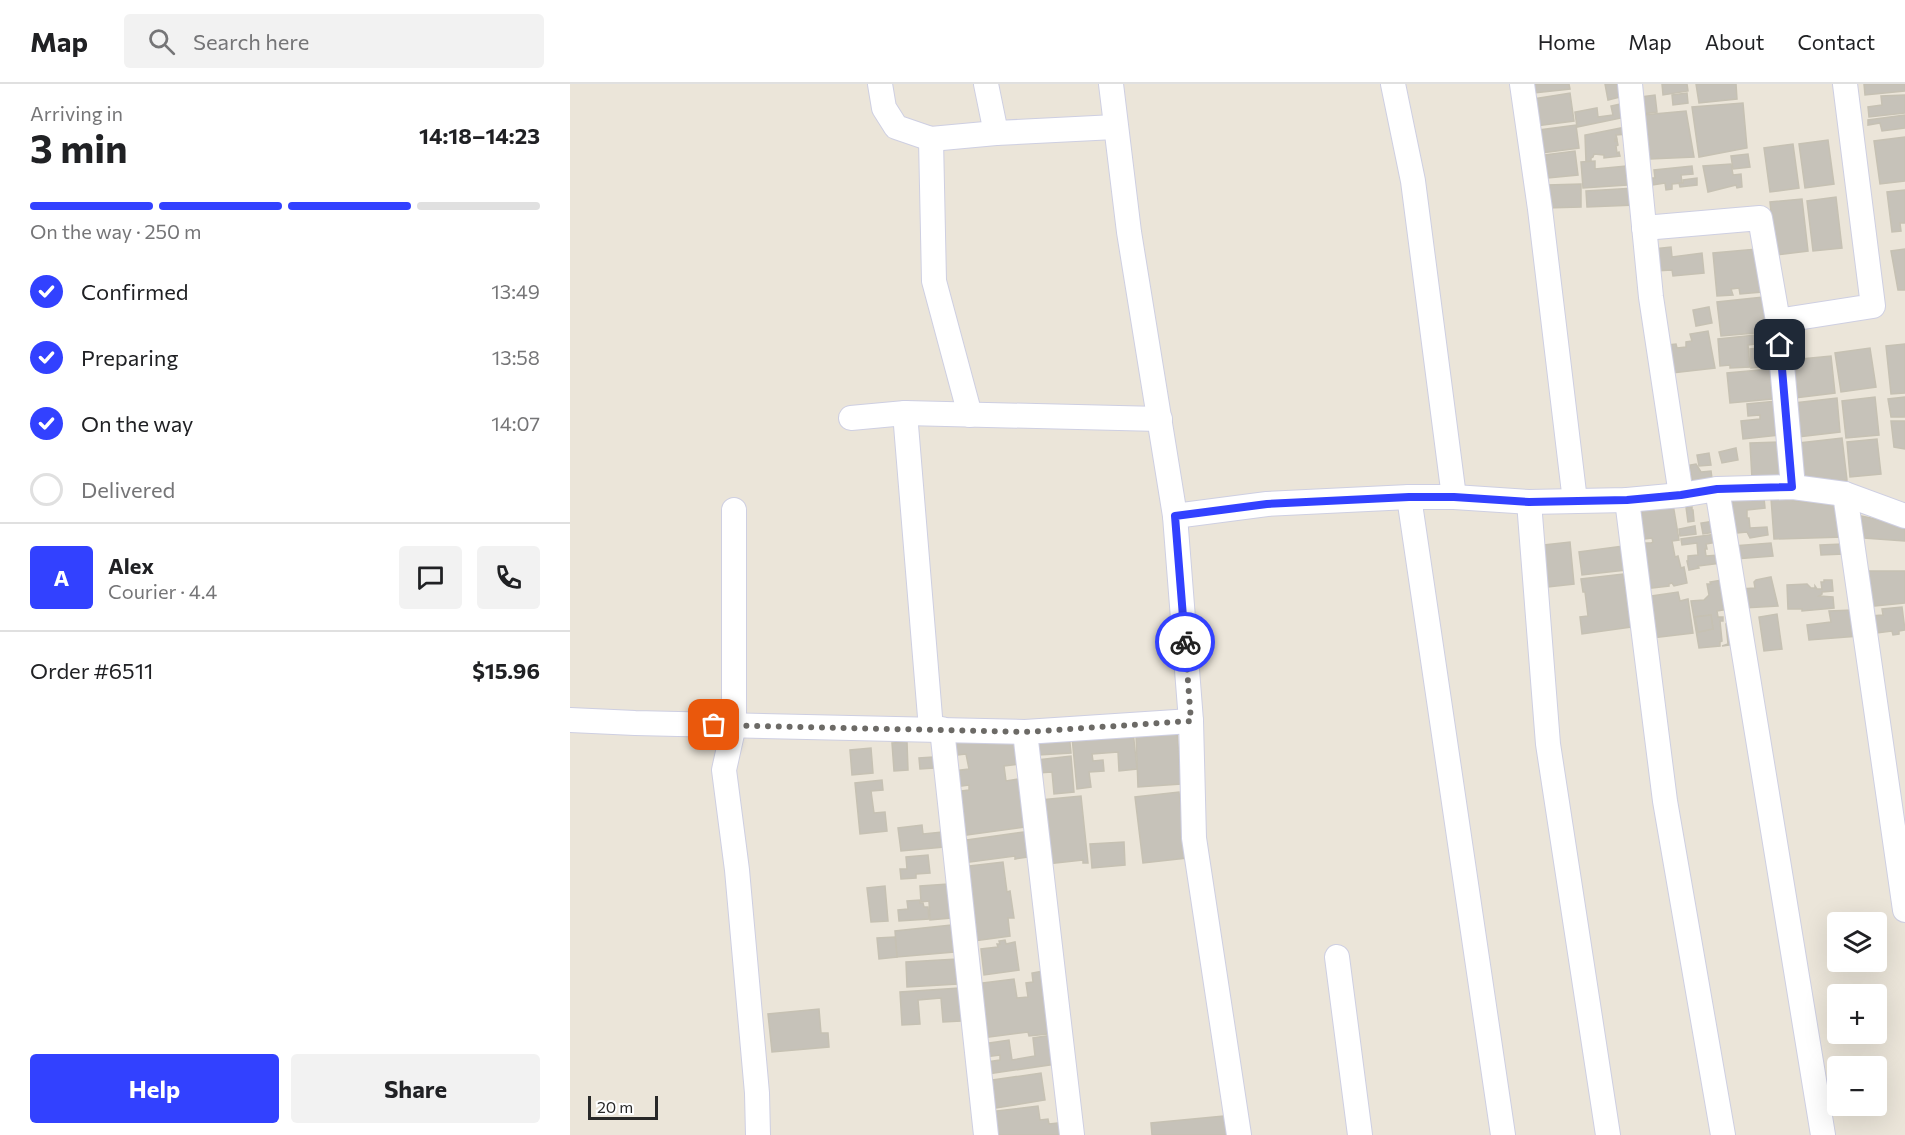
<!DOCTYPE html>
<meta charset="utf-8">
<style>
:root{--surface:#fff;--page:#f2f2f2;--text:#202124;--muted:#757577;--line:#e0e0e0;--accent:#3241ff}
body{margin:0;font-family:Commissioner,sans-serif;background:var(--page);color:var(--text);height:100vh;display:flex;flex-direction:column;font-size:22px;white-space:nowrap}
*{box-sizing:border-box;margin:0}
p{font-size:20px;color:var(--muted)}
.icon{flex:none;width:33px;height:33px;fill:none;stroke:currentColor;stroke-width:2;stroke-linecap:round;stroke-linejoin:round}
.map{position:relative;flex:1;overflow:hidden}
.panel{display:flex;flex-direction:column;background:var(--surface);width:570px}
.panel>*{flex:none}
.fabs{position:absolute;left:1257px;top:828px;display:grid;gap:12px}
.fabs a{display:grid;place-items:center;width:60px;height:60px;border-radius:6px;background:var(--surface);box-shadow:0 6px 24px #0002;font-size:30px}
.scale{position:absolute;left:18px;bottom:15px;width:70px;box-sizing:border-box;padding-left:6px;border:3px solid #282828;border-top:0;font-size:16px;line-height:21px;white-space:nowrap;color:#282828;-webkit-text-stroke:4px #fff;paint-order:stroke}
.pin{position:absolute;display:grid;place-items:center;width:51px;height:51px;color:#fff;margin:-26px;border-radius:12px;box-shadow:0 3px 9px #0006}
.courier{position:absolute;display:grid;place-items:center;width:60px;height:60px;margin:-30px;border:4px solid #3241ff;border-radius:50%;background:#fff;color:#222;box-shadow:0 2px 8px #0007}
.overview em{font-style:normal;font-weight:700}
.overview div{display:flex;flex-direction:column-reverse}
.overview{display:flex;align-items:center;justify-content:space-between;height:102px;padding:0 30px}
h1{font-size:39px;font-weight:700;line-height:45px}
.bar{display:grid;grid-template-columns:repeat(4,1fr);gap:9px 6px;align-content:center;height:72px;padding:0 30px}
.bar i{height:8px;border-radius:4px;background:var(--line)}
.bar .current{background:var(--accent)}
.bar p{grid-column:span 4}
.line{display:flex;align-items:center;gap:15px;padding:0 30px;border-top:2px solid var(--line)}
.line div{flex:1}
.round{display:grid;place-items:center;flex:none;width:63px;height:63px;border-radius:6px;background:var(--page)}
ol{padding:0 30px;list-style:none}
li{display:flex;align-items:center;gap:18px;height:66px}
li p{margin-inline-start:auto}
li .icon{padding:6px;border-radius:50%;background:var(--accent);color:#fff;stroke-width:4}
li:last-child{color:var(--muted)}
li i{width:33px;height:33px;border:3px solid var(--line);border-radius:50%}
.button{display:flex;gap:12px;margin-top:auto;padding:12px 30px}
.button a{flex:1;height:69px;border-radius:6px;background:var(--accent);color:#fff;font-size:24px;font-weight:700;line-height:69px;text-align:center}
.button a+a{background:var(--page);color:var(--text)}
header{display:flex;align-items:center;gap:36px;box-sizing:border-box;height:84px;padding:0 30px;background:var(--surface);border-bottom:2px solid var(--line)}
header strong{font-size:28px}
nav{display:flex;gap:33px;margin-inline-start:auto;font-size:21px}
.search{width:420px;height:54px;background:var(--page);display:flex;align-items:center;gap:15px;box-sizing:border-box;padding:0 21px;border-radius:6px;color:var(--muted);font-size:22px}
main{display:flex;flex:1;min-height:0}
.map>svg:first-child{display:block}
.building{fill:#c6c2b9;stroke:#c6c1b3;stroke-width:1.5;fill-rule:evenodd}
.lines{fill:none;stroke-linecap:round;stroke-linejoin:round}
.street-casing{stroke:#cecfe2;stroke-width:26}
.street{stroke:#fff;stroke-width:24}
.done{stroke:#6c6a66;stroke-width:6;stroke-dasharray:0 10.8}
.route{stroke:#3241ff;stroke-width:8}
</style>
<header>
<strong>Map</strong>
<div class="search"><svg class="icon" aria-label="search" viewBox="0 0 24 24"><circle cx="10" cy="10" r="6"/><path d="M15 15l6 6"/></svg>Search here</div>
<nav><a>Home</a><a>Map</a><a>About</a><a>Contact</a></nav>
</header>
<main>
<section class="panel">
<div class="overview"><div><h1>3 min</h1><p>Arriving in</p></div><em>14:18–14:23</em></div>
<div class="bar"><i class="current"></i><i class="current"></i><i class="current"></i><i></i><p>On the way · 250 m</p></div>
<ol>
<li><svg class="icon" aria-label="check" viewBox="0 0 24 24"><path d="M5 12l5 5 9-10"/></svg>Confirmed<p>13:49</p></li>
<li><svg class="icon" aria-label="check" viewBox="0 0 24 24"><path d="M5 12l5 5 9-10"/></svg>Preparing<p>13:58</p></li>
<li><svg class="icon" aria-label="check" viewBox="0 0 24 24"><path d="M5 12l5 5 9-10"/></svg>On the way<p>14:07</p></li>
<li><i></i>Delivered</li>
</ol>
<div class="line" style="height:108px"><b class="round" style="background:var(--accent);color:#fff">A</b><div><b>Alex</b><p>Courier · 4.4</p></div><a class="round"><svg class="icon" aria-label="chat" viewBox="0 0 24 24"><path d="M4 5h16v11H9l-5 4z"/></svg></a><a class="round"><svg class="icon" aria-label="phone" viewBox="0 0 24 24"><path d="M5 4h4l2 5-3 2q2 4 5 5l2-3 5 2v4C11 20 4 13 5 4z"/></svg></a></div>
<div class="line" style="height:78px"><div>Order #6511</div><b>$15.96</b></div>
<div class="button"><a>Help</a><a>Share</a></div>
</section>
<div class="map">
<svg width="1335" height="1051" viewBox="0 0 1335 1051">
<rect width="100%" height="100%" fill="#ebe5d9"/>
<g class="building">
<path d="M963 0H999L1000 5 964 9Z"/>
<path d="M1035 0H1056L1058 11 1038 16Z"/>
<path d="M1092 0H1117L1118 7 1093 11Z"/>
<path d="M1126 0H1166L1167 15 1129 19Z"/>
<path d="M1294 0H1335V7L1295 11Z"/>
<path d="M1000 9 1004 37 966 42 962 15Z"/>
<path d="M1117 9 1118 19 1103 21 1102 11Z"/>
<path d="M1085 11 1087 28 1073 30 1071 13Z"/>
<path d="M1335 11V29L1299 33 1298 23 1312 21 1311 12Z"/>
<path d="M1055 19 1056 33 1007 43 1005 28 1027 24 1028 33 1043 31 1041 22Z"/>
<path d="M1173 19 1177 64 1129 73 1122 23Z"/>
<path d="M1116 27 1124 73 1080 75 1073 31Z"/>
<path d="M1335 31V44L1312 47 1310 39 1298 41V36Z"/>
<path d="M1006 41 1009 64 972 69 969 46Z"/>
<path d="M1056 43 1057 50 1046 51 1047 55H1045V57L1047 56 1048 61 1046 62 1047 69 1049 68 1050 72 1034 74V71L1024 70 1023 73 1021 74V77L1016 78 1015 51Z"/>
<path d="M1335 53V97L1310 100 1304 57Z"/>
<path d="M1258 56 1264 100 1235 104 1229 60Z"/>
<path d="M1223 60 1229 104 1200 108 1194 64Z"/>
<path d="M1005 67 1008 91 978 94 975 71Z"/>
<path d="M1178 70 1180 83 1163 85 1161 72Z"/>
<path d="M1025 77V85L1056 82 1057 101 1013 104 1011 78Z"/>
<path d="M1161 80 1163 91 1171 90 1172 103 1167 104 1166 101 1138 108 1133 82Z"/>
<path d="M1122 82 1123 90 1111 91 1112 99 1102 100V105L1096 106 1095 99 1083 101 1082 94H1085L1084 86Z"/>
<path d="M1127 94V101L1110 103 1109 99H1113V96Z"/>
<path d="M1011 100V123L976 124 977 101Z"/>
<path d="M1065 104V121L1017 123 1016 107Z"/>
<path d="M1335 106V139H1330L1331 147 1322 148 1317 108Z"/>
<path d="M1266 113 1272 164 1243 167 1237 117Z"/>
<path d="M1232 115 1238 167 1205 171 1200 118Z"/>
<path d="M1101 163 1102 173 1132 169 1134 189 1103 192 1102 186 1085 187 1083 165Z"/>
<path d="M1187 165 1192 208 1170 210 1169 204 1161 205 1163 211 1147 212 1143 169Z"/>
<path d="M1335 165V206H1328L1321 167Z"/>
<path d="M1193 213 1197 248 1151 252 1147 218Z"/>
<path d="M1139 223 1142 239 1126 242 1123 226Z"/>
<path d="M1138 247 1145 284 1102 289 1098 261 1106 260 1107 264 1116 263V258L1122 257 1120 250Z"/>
<path d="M1195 250V256H1192V259L1178 261 1180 283 1160 284V281L1150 282 1148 255Z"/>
<path d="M1335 260V309L1321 310 1316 262Z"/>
<path d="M1190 264 1192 283 1181 284 1180 265Z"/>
<path d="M1300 264 1306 303 1271 308 1265 269Z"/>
<path d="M1261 272 1265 309 1225 314 1221 276Z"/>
<path d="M1200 285 1202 315 1160 319 1157 289Z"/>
<path d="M1305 313 1309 351 1276 354 1272 317Z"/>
<path d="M1335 313V333H1321L1318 315Z"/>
<path d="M1267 314 1270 348 1228 353 1224 319Z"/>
<path d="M1207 317 1210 351 1173 355 1171 337 1190 335V331L1178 332 1177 320Z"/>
<path d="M1321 337H1335V365L1324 363Z"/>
<path d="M1272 354 1277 396 1234 402 1229 359Z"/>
<path d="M1307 355 1311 390 1280 393 1277 358Z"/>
<path d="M1210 358 1212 394 1182 395 1180 359Z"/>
<path d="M1166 364 1168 376 1152 379 1149 368Z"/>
<path d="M1139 369 1141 381 1129 382 1127 371Z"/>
<path d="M1126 380 1131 388 1141 387 1142 394 1122 396 1120 381Z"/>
<path d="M1163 414H1194L1195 424 1177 426V434H1179L1180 444 1197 443 1198 451 1180 454 1177 448 1157 450 1155 417 1163 418Z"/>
<path d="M1201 414 1269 422 1273 453 1204 455Z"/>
<path d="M1103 420 1109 456 1102 457 1105 473 1108 472 1111 484 1114 483 1117 499 1104 502 1102 499 1099 500V502L1074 505 1072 459H1081L1083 458 1082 454 1067 456 1066 438 1075 423Z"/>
<path d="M1116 423H1122V426H1123L1124 437 1118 438Z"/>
<path d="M1291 432 1335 441V457L1294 454Z"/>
<path d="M1144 437 1146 448 1133 450 1131 439Z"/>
<path d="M1125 442 1126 450 1110 452 1109 445Z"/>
<path d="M1146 450 1148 458 1136 460 1137 465H1135L1136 472 1149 471 1151 479 1128 482 1129 484 1119 486 1117 477H1118V472L1128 471 1127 459 1112 461 1111 455Z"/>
<path d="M1000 458 1004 500 969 504 965 462Z"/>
<path d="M1201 459 1203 472 1165 475 1163 462Z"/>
<path d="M1273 460 1274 470 1251 471 1250 461Z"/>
<path d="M1053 462 1056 486 1012 491 1009 468Z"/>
<path d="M1292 487H1335V519L1295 523Z"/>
<path d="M1053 490 1061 543 1012 550 1010 533 1018 532 1015 508H1013L1011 495Z"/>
<path d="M1201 493 1208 522 1173 524 1170 505 1185 504 1184 498 1186 496Z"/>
<path d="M1157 495 1166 560 1152 562 1158 560 1156 540H1160L1159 525 1147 527 1148 533H1153V537H1150L1152 557 1150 558V562L1129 564 1121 517 1134 516 1139 511 1137 500H1141L1140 498ZM1141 531 1143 545 1128 548 1125 533Z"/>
<path d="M1254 496H1262L1263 507 1252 508V510L1249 512 1263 513 1264 524 1232 527V525H1218L1217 501 1237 500 1241 504H1245V502L1247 505H1252L1251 498H1254Z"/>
<path d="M1108 508 1110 517 1118 515 1123 549 1082 554 1075 513Z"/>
<path d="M1332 523 1335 546 1329 547V550L1323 551 1322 547 1299 550 1300 532 1313 531 1312 525Z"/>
<path d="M1283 526 1289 552 1239 556 1237 541 1261 538 1259 527Z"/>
<path d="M1207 530 1212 565 1194 567 1189 533Z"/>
<path d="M1141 531 1143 545 1128 548 1125 533Z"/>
<path d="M563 647 567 685 549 687 548 668 522 670 523 677 533 676 534 687 519 688 521 703 507 705 502 653Z"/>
<path d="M607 647 611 700 568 703 566 650Z"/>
<path d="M454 649 457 679 434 682 436 697 455 694 462 742 390 752 384 708 399 706V701L385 703 383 687 399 685 396 670 379 672 378 660Z"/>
<path d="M499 649 501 669 469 671 467 652Z"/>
<path d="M337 658 338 686 324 687 322 659Z"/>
<path d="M301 664 303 689 282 691 280 666Z"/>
<path d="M501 672 504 708 484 710 482 688 468 689 467 676Z"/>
<path d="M363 673 364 684 350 685 349 674Z"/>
<path d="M312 696 313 706 301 707 304 729 315 728 317 747 290 750 285 699Z"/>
<path d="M609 708 617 774 573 779 565 713Z"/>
<path d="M511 712 518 779H513V776L477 780 470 716Z"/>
<path d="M352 741 353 750 372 748 374 763 331 767 328 744Z"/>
<path d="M461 747 464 772 445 775V772L393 779 390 757Z"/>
<path d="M554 758 555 781 522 784 520 760Z"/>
<path d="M358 771 360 789 346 790V794L331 795 330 785H337L336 773Z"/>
<path d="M433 778 437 808 440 807 444 834H438L440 852 404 857 391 783Z"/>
<path d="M378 800 381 834 360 836 359 817 351 818 350 802Z"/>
<path d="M315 802 318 837 301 838 297 804Z"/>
<path d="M350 816V819H353L354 823H358L359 835 329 837 328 826 338 825 337 817Z"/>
<path d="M381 841 384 868 327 873 325 847Z"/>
<path d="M325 853 327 873 309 875 307 854Z"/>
<path d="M435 856 436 860 445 858 449 886 414 891 411 865 428 863 427 860H430L429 857Z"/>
<path d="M387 875 388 900 337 903 336 878Z"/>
<path d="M479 886 487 949 459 952 458 948 412 954 405 900 444 895 447 914 458 913 456 899 463 898 462 889Z"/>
<path d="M389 904 391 937 373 938 371 914 348 916 350 940 332 941 330 908Z"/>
<path d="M249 925 251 949H258L259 963 202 968 198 930Z"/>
<path d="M482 951 486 980 418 990 417 978 430 976V971L415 973 413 960 439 956 442 976 465 972 463 954Z"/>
<path d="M471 989 475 1016 420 1025 416 997Z"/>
<path d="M468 1022 470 1036 478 1035 479 1040 496 1038 497 1051H422L419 1028Z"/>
<path d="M664 1031 666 1051H582L581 1039Z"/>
</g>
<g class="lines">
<defs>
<g id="street">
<path d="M310 0 314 24 326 43 361 55 426 49 545 43"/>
<path d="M416 0 426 49"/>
<path d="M541 0 559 148 605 432 621 637 624 754 669 1051"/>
<path d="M823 0 843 97 884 413"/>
<path d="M952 0 970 125 1005 417"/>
<path d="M1060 0 1081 213 1111 411"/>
<path d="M361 55 364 197 400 331"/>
<path d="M1074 144 1190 134 1208 237"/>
<path d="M335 329 361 645"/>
<path d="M281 334 335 329 590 335"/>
<path d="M1223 403 1208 237 1303 222 1275 0"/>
<path d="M1147 405 1253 1051"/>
<path d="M1275 410 1335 826"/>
<path d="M839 413 933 1051"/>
<path d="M1057 416 1095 717 1153 1051"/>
<path d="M959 418 978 660 1038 1051"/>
<path d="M164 426V641L154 686 167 786 187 1009 188 1051"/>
<path d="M605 432 697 420 839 413H884L959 418 1057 416 1111 411 1147 405 1223 403 1275 410 1335 432"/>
<path d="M0 636 65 639 455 648 621 637"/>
<path d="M372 645 416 1051"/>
<path d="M455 648 502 1051"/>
<path d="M767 873 790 1051"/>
</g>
</defs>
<use href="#street" class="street-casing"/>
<use href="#street" class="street"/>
</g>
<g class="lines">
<path class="done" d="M144 641 455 648 621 637 615 558"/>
<path class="route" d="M615 558 605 432 697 420 839 413H884L959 418 1057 416 1111 411 1147 405 1222 403 1210 261"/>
</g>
</svg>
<div class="fabs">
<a><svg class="icon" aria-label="layers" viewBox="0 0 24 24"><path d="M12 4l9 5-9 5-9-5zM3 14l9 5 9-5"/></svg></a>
<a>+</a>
<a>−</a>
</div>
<div class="scale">20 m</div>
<div class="pin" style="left:144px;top:641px;background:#ea580c"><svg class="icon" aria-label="bag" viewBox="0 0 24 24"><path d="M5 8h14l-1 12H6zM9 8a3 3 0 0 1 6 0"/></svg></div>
<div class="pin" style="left:1210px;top:261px;background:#1f2937"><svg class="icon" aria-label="home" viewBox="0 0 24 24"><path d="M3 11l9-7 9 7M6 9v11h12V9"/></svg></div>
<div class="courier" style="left:615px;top:558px"><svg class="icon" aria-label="bike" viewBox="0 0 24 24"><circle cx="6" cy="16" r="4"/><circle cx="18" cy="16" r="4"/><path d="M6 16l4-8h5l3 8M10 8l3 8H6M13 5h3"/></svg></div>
</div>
</main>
